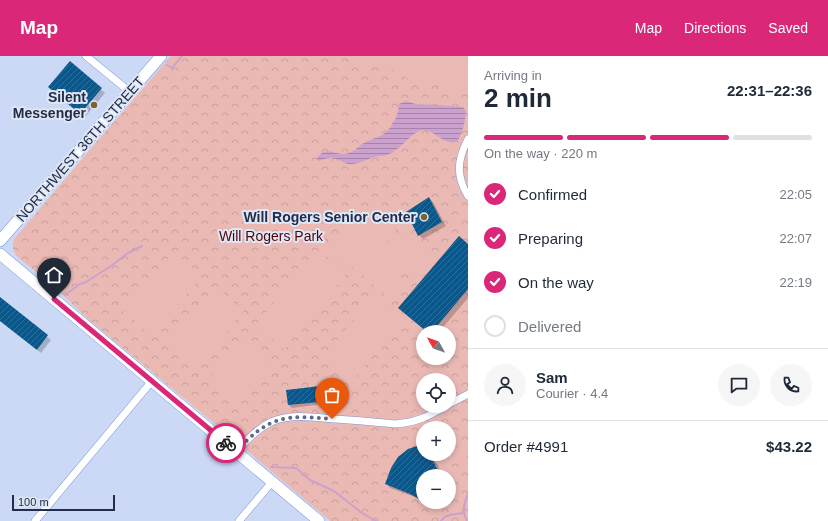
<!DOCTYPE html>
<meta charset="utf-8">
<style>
:root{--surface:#fff;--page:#f6f6f7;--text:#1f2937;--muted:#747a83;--line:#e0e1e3;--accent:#db2777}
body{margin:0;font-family:Helvetica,sans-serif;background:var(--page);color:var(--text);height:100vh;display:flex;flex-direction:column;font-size:15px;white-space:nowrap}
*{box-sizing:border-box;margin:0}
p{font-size:13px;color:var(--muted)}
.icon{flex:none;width:22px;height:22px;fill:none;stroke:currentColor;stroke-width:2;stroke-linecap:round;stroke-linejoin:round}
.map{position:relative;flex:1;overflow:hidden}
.side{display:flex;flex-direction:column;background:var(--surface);width:360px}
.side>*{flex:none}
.needle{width:26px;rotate:310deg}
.fabs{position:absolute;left:416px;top:269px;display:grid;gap:8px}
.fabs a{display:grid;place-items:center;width:40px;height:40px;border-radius:50%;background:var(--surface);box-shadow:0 2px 6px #0003;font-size:20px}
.scale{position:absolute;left:12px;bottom:10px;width:103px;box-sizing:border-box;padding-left:4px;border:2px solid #212d49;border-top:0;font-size:11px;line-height:14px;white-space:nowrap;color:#212d49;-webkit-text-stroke:3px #dfe6f5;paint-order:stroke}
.pin{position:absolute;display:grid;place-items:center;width:34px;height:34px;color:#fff;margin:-41px -17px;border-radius:50% 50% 50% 0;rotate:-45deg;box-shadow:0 0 4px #0007}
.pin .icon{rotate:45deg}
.courier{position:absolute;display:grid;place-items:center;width:40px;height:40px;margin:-20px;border:3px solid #db2777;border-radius:50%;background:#fff;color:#222;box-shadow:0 1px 5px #0007}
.summary em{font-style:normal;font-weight:600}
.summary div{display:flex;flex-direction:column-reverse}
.summary{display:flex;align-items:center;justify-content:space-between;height:68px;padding:0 16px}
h1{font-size:26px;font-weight:600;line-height:30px}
.bar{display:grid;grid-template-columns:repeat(4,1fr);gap:6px 4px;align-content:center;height:48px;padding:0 16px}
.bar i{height:5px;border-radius:3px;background:var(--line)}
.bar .on{background:var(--accent)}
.bar p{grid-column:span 4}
.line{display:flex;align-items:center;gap:10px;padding:0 16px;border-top:1px solid var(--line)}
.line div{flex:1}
.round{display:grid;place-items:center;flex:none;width:42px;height:42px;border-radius:21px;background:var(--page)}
ol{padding:0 16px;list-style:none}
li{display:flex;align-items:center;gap:12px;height:44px}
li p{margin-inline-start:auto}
li .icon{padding:4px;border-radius:50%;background:var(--accent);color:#fff;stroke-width:4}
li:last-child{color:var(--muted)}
li i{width:22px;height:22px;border:2px solid var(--line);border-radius:50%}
header{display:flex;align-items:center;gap:24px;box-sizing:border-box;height:56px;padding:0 20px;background:var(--accent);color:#fff}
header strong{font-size:19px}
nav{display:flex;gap:22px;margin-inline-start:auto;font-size:14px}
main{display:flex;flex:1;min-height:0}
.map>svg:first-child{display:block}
.park{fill:url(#park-crowns);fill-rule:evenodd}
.garden{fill:#eab9b4}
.water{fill:url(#water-rules)}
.shadow{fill:#0003}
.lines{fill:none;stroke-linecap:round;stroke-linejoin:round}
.stream{stroke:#cda1ce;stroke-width:2}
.building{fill:url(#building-hatch)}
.street-casing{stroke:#7896d9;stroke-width:8}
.secondary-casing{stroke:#7896d9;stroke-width:12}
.street{stroke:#fff;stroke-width:7}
.secondary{stroke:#fff;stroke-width:11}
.done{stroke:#5d6986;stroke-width:4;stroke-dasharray:0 7.2}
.route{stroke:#db2777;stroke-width:5}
.poi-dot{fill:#7a6433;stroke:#dfe6f5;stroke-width:1.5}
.labels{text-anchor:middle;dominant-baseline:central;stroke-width:4;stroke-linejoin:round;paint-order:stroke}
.poi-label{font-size:14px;font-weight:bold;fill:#212d49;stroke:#dfe6f5;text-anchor:end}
.street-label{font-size:14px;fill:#212d49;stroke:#dfe6f5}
.park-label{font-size:14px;fill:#530308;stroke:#dfe6f5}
</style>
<header>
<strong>Map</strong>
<nav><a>Map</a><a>Directions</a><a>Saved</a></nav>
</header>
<main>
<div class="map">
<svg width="468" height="465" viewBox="0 0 468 465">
<defs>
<pattern id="park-crowns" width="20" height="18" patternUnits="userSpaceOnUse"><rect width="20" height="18" fill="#eab9b4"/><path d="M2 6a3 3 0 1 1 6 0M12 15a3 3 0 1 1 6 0" fill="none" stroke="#c89f9c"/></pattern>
<pattern id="water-rules" width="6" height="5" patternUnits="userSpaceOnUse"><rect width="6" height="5" fill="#cda1ce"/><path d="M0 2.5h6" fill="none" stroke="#a684a9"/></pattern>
<pattern id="building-hatch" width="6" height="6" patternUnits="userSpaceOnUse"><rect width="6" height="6" fill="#0c5789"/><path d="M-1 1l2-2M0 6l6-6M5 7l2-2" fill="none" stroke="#2f6c96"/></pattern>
</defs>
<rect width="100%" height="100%" fill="#ccd9f6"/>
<path class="park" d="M171 0H468V465H330L232 382 89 264 52 229 19 202 16 199 13 193V188L14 183 93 90ZM423 276H449V302H423ZM423 324H449V350H423ZM423 372H449V398H423ZM423 420H449V446H423Z"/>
<g class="garden">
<path d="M357 0H463L468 4V36L457 38 437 27 420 29 411 27 405 20 388 11 365 12 363 11Z"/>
<path d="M366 150 396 175 360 218 330 193Z"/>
<path d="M399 177 435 206 417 227 403 215 396 223 404 230 392 244 363 220 375 206 392 220 375 205Z"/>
<path d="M318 195 346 218 298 276 269 252Z"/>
<path d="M173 196 202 220 190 234 161 210Z"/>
<path d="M159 212 188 236 152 280 123 255Z"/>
<path d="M216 231 244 255 232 269 203 245Z"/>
<path d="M373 241 402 265 354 323 325 299Z"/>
<path d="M201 247 230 272 194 315 165 290Z"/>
<path d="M267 255 296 278 284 293 255 269Z"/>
<path d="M243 283 272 307 236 350 207 326Z"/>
<path d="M461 386 468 390V398L461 410 450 403Z"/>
</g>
<path class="water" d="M406 45 415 48 439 49 463 51 466 55C465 67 463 75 457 86 440 88 435 74 423 74 412 75 400 95 387 99 381 100 375 100 369 103 363 105 358 108 351 108 348 109 346 107 343 106 334 101 329 101 319 105L317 102C327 89 333 99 345 98 356 96 356 91 364 87 368 84 374 83 378 81 391 76 398 61 399 48Z"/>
<g class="shadow">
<path d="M71 7 105 37 84 62 53 35Z"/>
<path d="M429 143 433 146 446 170 423 183 419 179Z"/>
<path d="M468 189V242L439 276H427Z"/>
<path d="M0 242 51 284 41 297 0 265Z"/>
<path d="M320 331 323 334 324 347 323 348 292 352 289 349 288 335Z"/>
<path d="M423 389V398H432L443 420H423V446L415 441 390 432 386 427Z"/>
<path d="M423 446H435L431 450Z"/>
</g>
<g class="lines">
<g class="stream">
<path d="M167 9 172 12 182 0"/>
<path d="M65 239 80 228 86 226 111 210 128 197 142 190"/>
<path d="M271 411 296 412 310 424 334 435 362 457 376 465"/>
<path d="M441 465C445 458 456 458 463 457"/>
<path d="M467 465C462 456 463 448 468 439"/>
</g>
</g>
<g class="building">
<path d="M70 5 102 32 80 58 48 31Z"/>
<path d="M429 141 442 166 418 180 406 156Z"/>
<path d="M459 180 468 188V233L432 276H427L398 252Z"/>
<path d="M0 241 48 279 37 294 0 265Z"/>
<path d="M320 330 322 344 320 346 288 349 286 334Z"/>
<path d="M423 388V398H430L436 411 442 420H423V445L410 438 385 428 391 412 398 401 408 393Z"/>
</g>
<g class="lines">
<defs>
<g id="street">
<path d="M86 0 130 36"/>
<path d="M468 83C457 104 456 120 468 140"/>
<path d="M449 348 468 338"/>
<path d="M236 396C246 384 257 373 271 366 291 357 313 361 334 363 355 364 375 366 395 368 418 366 427 361 446 350"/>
<path d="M35 465 152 325"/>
<path d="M239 465 272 426"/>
</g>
<g id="secondary">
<path d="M0 185 161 0"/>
<path d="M0 198 319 465"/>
</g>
</defs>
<use href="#street" class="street-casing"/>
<use href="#secondary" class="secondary-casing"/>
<use href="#street" class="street"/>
<use href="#secondary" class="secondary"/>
</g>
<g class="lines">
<path class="done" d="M226 387 236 396C269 359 285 359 332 363"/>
<path class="route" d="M54 243 226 387"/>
</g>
<g class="poi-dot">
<circle cx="94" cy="49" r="4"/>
<circle cx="424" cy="161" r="4"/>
</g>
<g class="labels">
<g class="poi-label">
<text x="86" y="41">Silent<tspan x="86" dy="16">Messenger</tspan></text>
<text x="416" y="161">Will Rogers Senior Center</text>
</g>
<g class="street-label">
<text transform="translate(80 93) rotate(-49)">NORTHWEST 36TH STREET</text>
</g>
<g class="park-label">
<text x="271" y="180">Will Rogers Park</text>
</g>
</g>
</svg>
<div class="fabs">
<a><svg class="needle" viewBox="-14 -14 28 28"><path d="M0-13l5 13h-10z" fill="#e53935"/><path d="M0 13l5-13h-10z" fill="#747a83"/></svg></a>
<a><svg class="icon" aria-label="locate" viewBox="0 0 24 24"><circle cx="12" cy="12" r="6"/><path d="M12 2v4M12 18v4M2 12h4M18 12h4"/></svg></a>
<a>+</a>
<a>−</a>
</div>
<div class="scale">100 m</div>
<div class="pin" style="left:332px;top:363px;background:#ea580c"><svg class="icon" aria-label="bag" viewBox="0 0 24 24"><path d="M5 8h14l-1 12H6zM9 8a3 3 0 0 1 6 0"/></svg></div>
<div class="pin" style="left:54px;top:243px;background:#1f2937"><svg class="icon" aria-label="home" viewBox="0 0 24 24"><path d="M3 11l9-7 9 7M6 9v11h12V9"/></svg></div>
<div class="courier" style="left:226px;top:387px"><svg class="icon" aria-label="bike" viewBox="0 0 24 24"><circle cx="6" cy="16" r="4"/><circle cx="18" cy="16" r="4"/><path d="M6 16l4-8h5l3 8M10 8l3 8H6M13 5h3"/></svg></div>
</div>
<section class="side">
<div class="summary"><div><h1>2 min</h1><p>Arriving in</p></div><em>22:31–22:36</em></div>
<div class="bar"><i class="on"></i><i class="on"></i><i class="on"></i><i></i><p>On the way · 220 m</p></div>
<ol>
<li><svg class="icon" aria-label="check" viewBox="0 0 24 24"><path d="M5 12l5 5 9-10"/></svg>Confirmed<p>22:05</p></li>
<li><svg class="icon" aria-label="check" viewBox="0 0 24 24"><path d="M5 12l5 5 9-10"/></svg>Preparing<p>22:07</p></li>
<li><svg class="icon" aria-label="check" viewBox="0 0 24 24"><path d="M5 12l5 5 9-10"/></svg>On the way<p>22:19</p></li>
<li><i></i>Delivered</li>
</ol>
<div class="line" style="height:72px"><a class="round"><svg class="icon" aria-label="person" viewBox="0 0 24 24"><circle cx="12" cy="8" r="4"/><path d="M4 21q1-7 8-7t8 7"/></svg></a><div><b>Sam</b><p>Courier · 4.4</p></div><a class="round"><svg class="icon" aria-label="chat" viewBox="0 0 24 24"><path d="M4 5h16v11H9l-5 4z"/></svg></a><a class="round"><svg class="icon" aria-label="phone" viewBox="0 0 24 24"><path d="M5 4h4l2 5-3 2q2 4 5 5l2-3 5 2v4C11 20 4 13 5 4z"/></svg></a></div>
<div class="line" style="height:52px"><div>Order #4991</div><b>$43.22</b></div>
</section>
</main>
